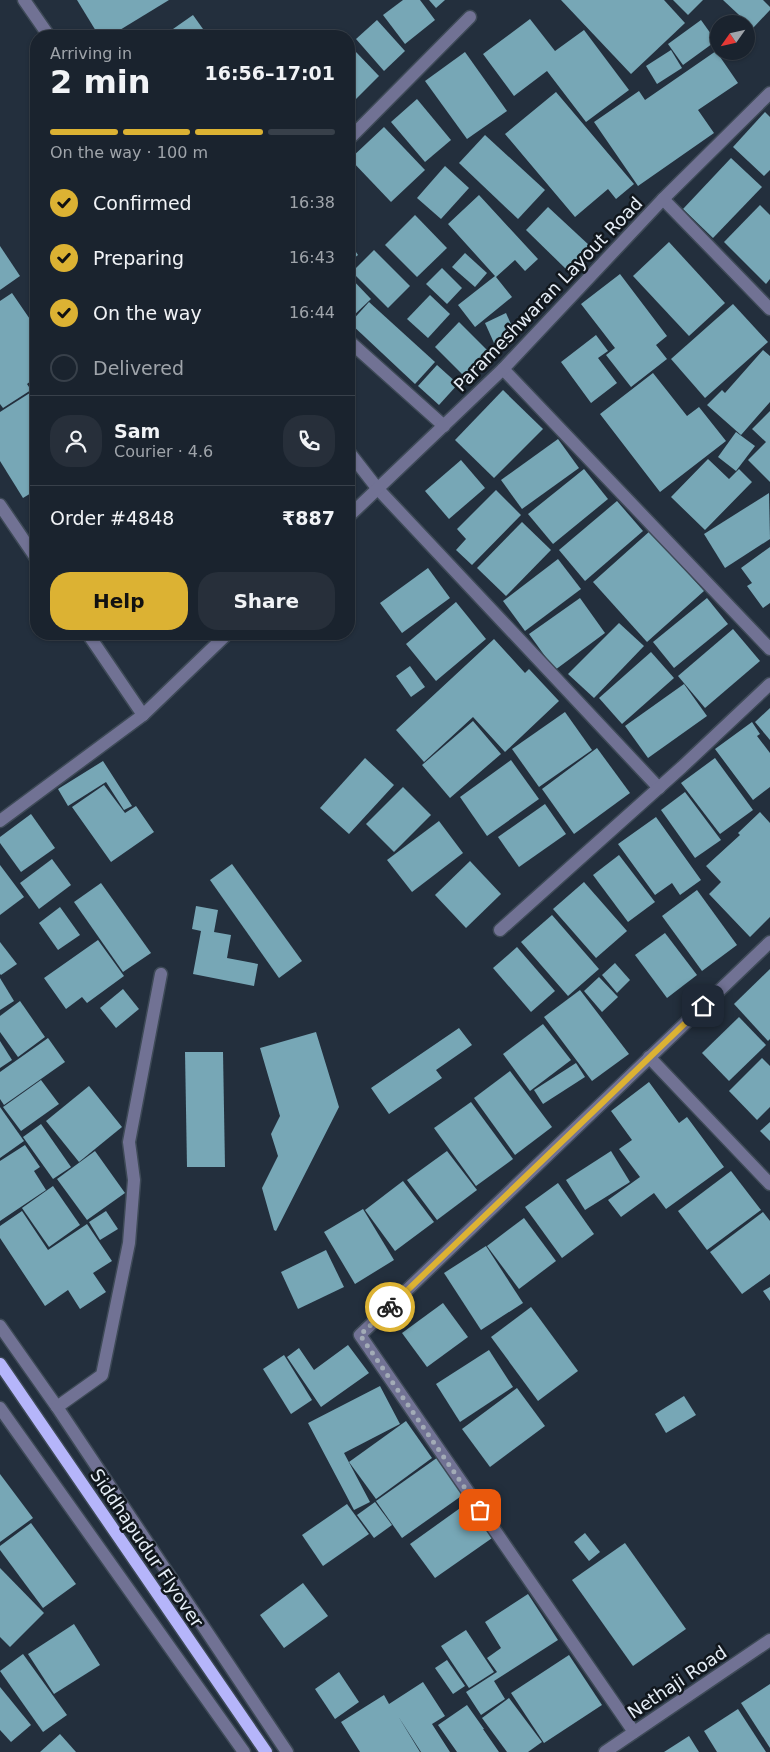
<!DOCTYPE html>
<meta charset="utf-8">
<style>
:root{--surface:#1a232e;--page:#272f3a;--text:#f1f3f6;--muted:#9fa4aa;--line:#38404a;--accent:#dcb233}
body{margin:0;font-family:"DejaVu Sans",sans-serif;background:var(--page);color:var(--text);height:100vh;display:flex;flex-direction:column;font-size:19px;white-space:nowrap}
*{box-sizing:border-box;margin:0}
p{font-size:16px;color:var(--muted)}
.icon{flex:none;width:28px;height:28px;fill:none;stroke:currentColor;stroke-width:2;stroke-linecap:round;stroke-linejoin:round}
.map{position:relative;flex:1;overflow:hidden}
.sheet{position:absolute;left:30px;top:30px;width:325px;height:610px;display:flex;flex-direction:column;background:var(--surface);border-radius:20px;box-shadow:0 1px 4px #0004,0 0 0 1px var(--line)}
.sheet>*{flex:none}
.needle{width:32px;rotate:236deg}
.tools{position:absolute;left:710px;top:15px;display:grid;gap:10px}
.tools a{display:grid;place-items:center;width:45px;height:45px;border-radius:50%;background:var(--surface);box-shadow:0 1px 4px #0004,0 0 0 1px var(--line);font-size:25px}
.pin{position:absolute;display:grid;place-items:center;width:42px;height:42px;color:#fff;margin:-21px;border-radius:10px;box-shadow:0 2px 8px #0006}
.courier{position:absolute;display:grid;place-items:center;width:50px;height:50px;margin:-25px;border:4px solid #dcb233;border-radius:50%;background:#fff;color:#222;box-shadow:0 1px 6px #0007}
.headline em{font-style:normal;font-weight:700}
.headline div{display:flex;flex-direction:column-reverse}
.headline{display:flex;align-items:center;justify-content:space-between;height:85px;padding:0 20px}
h1{font-size:32px;font-weight:700;line-height:38px}
.bar{display:grid;grid-template-columns:repeat(4,1fr);gap:8px 5px;align-content:center;height:60px;padding:0 20px}
.bar i{height:6px;border-radius:4px;background:var(--line)}
.bar .on{background:var(--accent)}
.bar p{grid-column:span 4}
.line{display:flex;align-items:center;gap:12px;padding:0 20px;border-top:1px solid var(--line)}
.line div{flex:1}
.round{display:grid;place-items:center;flex:none;width:52px;height:52px;border-radius:20px;background:var(--page)}
ol{padding:0 20px;list-style:none}
li{display:flex;align-items:center;gap:15px;height:55px}
li p{margin-inline-start:auto}
li .icon{padding:5px;border-radius:50%;background:var(--accent);color:#111;stroke-width:4}
li:last-child{color:var(--muted)}
li i{width:28px;height:28px;border:2px solid var(--line);border-radius:50%}
.cta{display:flex;gap:10px;margin-top:auto;padding:10px 20px}
.cta a{flex:1;height:58px;border-radius:20px;background:var(--accent);color:#111;font-size:20px;font-weight:700;line-height:58px;text-align:center}
.cta a+a{background:var(--page);color:var(--text)}
.map>svg:first-child{display:block}
.building{fill:#77a7b6}
.lines{fill:none;stroke-linecap:round;stroke-linejoin:round}
.minor-casing{stroke:#3e4a57;stroke-width:15}
.major-casing{stroke:#3e4a57;stroke-width:15}
.minor{stroke:#717294;stroke-width:12}
.major{stroke:#b5b5fa;stroke-width:12}
.done{stroke:#a2abb6;stroke-width:5;stroke-dasharray:0 9}
.route{stroke:#dcb233;stroke-width:6}
.labels{text-anchor:middle;dominant-baseline:central;stroke-width:5;stroke-linejoin:round;paint-order:stroke}
.street-label{font-size:18px;fill:#e6eef7;stroke:#11171d}
</style>
<div class="map">
<svg width="770" height="1752" viewBox="0 0 770 1752">
<rect width="100%" height="100%" fill="#232f3d"/>
<g class="building">
<path d="M77 0H169L110 36H99Z"/>
<path d="M403 0H420L435 20 405 44 383 15Z"/>
<path d="M429 0H445L436 8Z"/>
<path d="M561 0H664L685 23 631 74Z"/>
<path d="M673 0H703L688 15Z"/>
<path d="M723 0H763L770 7V10L753 28Z"/>
<path d="M193 15 208 36H163Z"/>
<path d="M530 19 555 51 584 30 629 90 586 122 547 71 514 96 483 54Z"/>
<path d="M377 20 405 51 384 71 356 39Z"/>
<path d="M701 20 716 41 683 65 668 44Z"/>
<path d="M671 50 682 68 657 84 646 66Z"/>
<path d="M716 51 738 83 698 110 714 133 638 186 594 122 639 91 645 100Z"/>
<path d="M356 52 379 76 354 101 349 95V59Z"/>
<path d="M465 52 507 111 467 139 425 81Z"/>
<path d="M556 92 634 184 616 199 608 189 575 217 505 134Z"/>
<path d="M417 99 451 140 425 162 391 122Z"/>
<path d="M765 112 770 117V170L764 176 733 147Z"/>
<path d="M384 127 425 170 391 202 350 159Z"/>
<path d="M485 135 545 190 518 219 459 163Z"/>
<path d="M731 158 762 187 713 238 683 209Z"/>
<path d="M445 166 469 188 441 219 417 198Z"/>
<path d="M479 195 538 259 525 271 515 260 496 277 512 297 475 327 458 305 495 276 448 224Z"/>
<path d="M760 205 770 215V279L766 284 724 242Z"/>
<path d="M548 207 590 246 567 270 526 230Z"/>
<path d="M415 215 447 248 417 277 385 245Z"/>
<path d="M349 242 358 255 349 262Z"/>
<path d="M669 242 725 303 689 336 633 276Z"/>
<path d="M0 246 20 276 0 290Z"/>
<path d="M374 250 410 286 388 308 352 272Z"/>
<path d="M465 253 487 273 475 287 452 267Z"/>
<path d="M442 268 462 288 447 304 426 284Z"/>
<path d="M620 274 667 336 656 345 667 359 631 387 606 355 615 348 581 304Z"/>
<path d="M349 276 371 299 351 318 349 316Z"/>
<path d="M12 293 36 328V377L27 384 31 390 3 408 0 404V301Z"/>
<path d="M430 295 450 314 428 338 407 319Z"/>
<path d="M369 302 435 362 415 384 350 323Z"/>
<path d="M733 304 768 342 705 398 671 359Z"/>
<path d="M506 313 515 333 494 343 485 323Z"/>
<path d="M459 322 488 351 464 376 435 347Z"/>
<path d="M596 335 608 351 598 358 617 383 591 403 561 362Z"/>
<path d="M763 350 770 356V402L741 435 707 405 722 390 725 393Z"/>
<path d="M437 365 458 384 439 405 418 386Z"/>
<path d="M653 373 687 416 699 407 726 441 660 492 600 414Z"/>
<path d="M36 389V490L23 498 0 461V412Z"/>
<path d="M503 390 543 429 494 478 455 440Z"/>
<path d="M770 411V482L748 460 766 442 752 429Z"/>
<path d="M736 432 755 446 736 471 718 457Z"/>
<path d="M558 439 579 468 522 509 501 480Z"/>
<path d="M708 459 729 479 739 469 752 482 705 530 671 497Z"/>
<path d="M461 460 485 488 449 519 425 491Z"/>
<path d="M584 469 608 499 553 544 528 514Z"/>
<path d="M496 490 521 515 472 565 456 550 466 539 457 529Z"/>
<path d="M769 493 770 539 725 568 704 534Z"/>
<path d="M617 501 643 531 585 581 559 550Z"/>
<path d="M522 522 551 550 506 596 477 568Z"/>
<path d="M650 531 704 591 647 642 593 582Z"/>
<path d="M770 547V603L763 608 747 586 752 583 741 568Z"/>
<path d="M558 559 581 589 525 631 503 601Z"/>
<path d="M428 568 450 598 402 633 380 603Z"/>
<path d="M580 598 605 633 555 670 529 634Z"/>
<path d="M707 598 728 624 674 668 653 642Z"/>
<path d="M456 602 486 639 436 681 406 644Z"/>
<path d="M619 623 644 646 594 698 568 674Z"/>
<path d="M733 629 760 661 705 708 678 676Z"/>
<path d="M494 639 525 673 529 669 559 701 505 752 473 717 424 762 396 730Z"/>
<path d="M651 652 674 678 622 724 599 698Z"/>
<path d="M410 666 425 687 411 697 396 676Z"/>
<path d="M684 684 707 716 648 758 625 726Z"/>
<path d="M770 708V740L755 722Z"/>
<path d="M565 712 592 750 539 787 512 749Z"/>
<path d="M473 721 501 754 450 798 422 765Z"/>
<path d="M752 722 760 734 757 736 770 753V787L753 800 715 749Z"/>
<path d="M597 748 630 793 574 834 542 789Z"/>
<path d="M365 758 394 785 349 834 320 808Z"/>
<path d="M715 758 753 810 720 834 681 783Z"/>
<path d="M511 760 539 799 487 836 460 797Z"/>
<path d="M103 761 132 806 124 810 106 782 68 806 58 789Z"/>
<path d="M104 785 125 813 136 806 154 832 111 862 72 807Z"/>
<path d="M403 787 431 815 394 852 366 824Z"/>
<path d="M685 792 721 840 695 858 661 810Z"/>
<path d="M545 804 566 834 519 867 498 837Z"/>
<path d="M760 812 770 823V917L750 937 709 894 721 882 706 866 740 835 738 833Z"/>
<path d="M31 814 55 848 21 872 0 843V837Z"/>
<path d="M656 817 701 880 680 895 672 883 655 895 618 844Z"/>
<path d="M439 821 463 853 412 892 387 860Z"/>
<path d="M619 855 655 902 628 922 593 875Z"/>
<path d="M52 859 71 885 39 909 20 883Z"/>
<path d="M470 861 501 894 466 928 435 895Z"/>
<path d="M232 864 302 961 279 978 210 880Z"/>
<path d="M0 865 24 897 0 915Z"/>
<path d="M584 882 627 931 596 958 553 909Z"/>
<path d="M101 883 151 953 123 972 74 902Z"/>
<path d="M697 890 737 945 702 971 662 916Z"/>
<path d="M196 906 218 910 214 932 231 935 227 958 258 964 254 986 193 974 201 931 192 929Z"/>
<path d="M60 907 80 935 58 950 39 923Z"/>
<path d="M552 915 599 969 568 996 521 942Z"/>
<path d="M665 933 697 975 667 998 635 955Z"/>
<path d="M98 940 124 976 87 1003 82 997 66 1009 44 978Z"/>
<path d="M0 942 17 964 1 975 0 974Z"/>
<path d="M517 947 555 991 531 1012 493 968Z"/>
<path d="M615 963 630 980 617 993 602 975Z"/>
<path d="M770 969V1039L768 1041 734 1004Z"/>
<path d="M599 977 618 997 602 1012 584 991Z"/>
<path d="M0 978 14 1001 0 1010Z"/>
<path d="M123 989 139 1009 116 1028 100 1008Z"/>
<path d="M580 990 629 1054 592 1081 544 1017Z"/>
<path d="M20 1001 45 1037 18 1057 0 1032V1016Z"/>
<path d="M739 1017 766 1045 729 1081 702 1053Z"/>
<path d="M543 1024 571 1060 530 1091 503 1054Z"/>
<path d="M459 1028 472 1045 436 1070 442 1078 389 1114 371 1088Z"/>
<path d="M316 1032 339 1107 276 1231 274 1230 262 1188 278 1156 271 1134 280 1116 260 1048Z"/>
<path d="M48 1038 65 1062 4 1105 0 1099V1072Z"/>
<path d="M0 1041 12 1060 0 1068Z"/>
<path d="M185 1052H223L225 1167H187Z"/>
<path d="M762 1058 770 1066V1107L757 1120 729 1091Z"/>
<path d="M576 1063 585 1077 543 1104 534 1090Z"/>
<path d="M510 1071 552 1127 515 1155 474 1098Z"/>
<path d="M41 1080 59 1104 21 1131 3 1107Z"/>
<path d="M649 1082 679 1123 687 1117 724 1167 666 1209 654 1193 621 1217 608 1200 640 1177 619 1149 632 1140 611 1111Z"/>
<path d="M89 1086 122 1127 79 1162 46 1121Z"/>
<path d="M471 1102 513 1159 476 1186 434 1128Z"/>
<path d="M0 1107 24 1141 0 1158Z"/>
<path d="M770 1122V1141L760 1131Z"/>
<path d="M41 1124 71 1167 53 1179 23 1137Z"/>
<path d="M25 1145 40 1167 34 1171 46 1190 0 1221V1161Z"/>
<path d="M95 1151 125 1193 87 1220 57 1179Z"/>
<path d="M447 1151 477 1190 437 1220 407 1180Z"/>
<path d="M611 1151 630 1182 585 1210 566 1180Z"/>
<path d="M731 1171 761 1210 707 1250 678 1211Z"/>
<path d="M403 1181 434 1222 395 1251 365 1210Z"/>
<path d="M558 1183 594 1234 562 1258 525 1207Z"/>
<path d="M53 1186 80 1225 49 1247 22 1208Z"/>
<path d="M363 1209 394 1260 355 1284 324 1232Z"/>
<path d="M22 1211 48 1250 87 1224 112 1261 93 1273 106 1292 80 1309 68 1290 45 1306 0 1238V1226Z"/>
<path d="M106 1211 118 1229 100 1240 89 1222Z"/>
<path d="M763 1212 770 1221V1274L742 1294 710 1252Z"/>
<path d="M524 1218 556 1261 519 1289 487 1246Z"/>
<path d="M486 1246 523 1303 481 1330 444 1273Z"/>
<path d="M326 1250 344 1287 298 1309 281 1272Z"/>
<path d="M770 1287V1301L763 1291Z"/>
<path d="M443 1303 468 1337 427 1367 402 1333Z"/>
<path d="M531 1307 578 1371 538 1401 491 1337Z"/>
<path d="M348 1345 369 1373 321 1407 287 1357 299 1348 314 1370Z"/>
<path d="M489 1350 513 1387 460 1422 436 1384Z"/>
<path d="M284 1355 312 1400 291 1414 263 1369Z"/>
<path d="M380 1386 400 1424 344 1453 370 1502 354 1510 308 1423Z"/>
<path d="M517 1388 545 1426 490 1467 462 1429Z"/>
<path d="M684 1396 696 1415 666 1433 655 1414Z"/>
<path d="M406 1421 432 1458 376 1499 349 1462Z"/>
<path d="M441 1455 467 1492 402 1538 376 1501Z"/>
<path d="M0 1474 33 1518 0 1542Z"/>
<path d="M470 1501 495 1536 435 1578 410 1544Z"/>
<path d="M375 1502 392 1525 374 1538 357 1515Z"/>
<path d="M347 1504 369 1534 323 1566 302 1535Z"/>
<path d="M31 1523 76 1584 43 1608 0 1550V1546Z"/>
<path d="M585 1533 600 1552 589 1561 574 1542Z"/>
<path d="M625 1543 686 1629 633 1666 572 1580Z"/>
<path d="M0 1568 44 1613 10 1647 0 1637Z"/>
<path d="M303 1583 328 1616 284 1648 260 1615Z"/>
<path d="M528 1594 558 1640 494 1681 505 1699 481 1715 466 1692 497 1672 487 1658 501 1648 485 1622Z"/>
<path d="M74 1624 100 1665 54 1694 28 1654Z"/>
<path d="M466 1630 494 1672 469 1688 441 1646Z"/>
<path d="M23 1654 67 1715 43 1732 0 1671Z"/>
<path d="M569 1655 602 1705 544 1743 511 1693Z"/>
<path d="M447 1660 465 1686 453 1694 435 1668Z"/>
<path d="M339 1672 359 1702 335 1719 315 1689Z"/>
<path d="M423 1682 445 1716 432 1724 450 1752H421L398 1716 420 1752H360L341 1722 384 1695 389 1704Z"/>
<path d="M770 1684V1748L741 1703Z"/>
<path d="M0 1687 31 1725 11 1742 0 1730Z"/>
<path d="M509 1698 542 1742 528 1752H507L482 1718Z"/>
<path d="M467 1705 484 1729H483L499 1752H457L438 1725Z"/>
<path d="M738 1709 766 1752H717L704 1731Z"/>
<path d="M60 1734 76 1752H40Z"/>
<path d="M689 1736 699 1752H664Z"/>
</g>
<g class="lines">
<defs>
<g id="minor">
<path d="M24 0 49 36"/>
<path d="M349 139 470 17"/>
<path d="M663 199 770 309"/>
<path d="M349 341 444 426"/>
<path d="M503 369 770 649"/>
<path d="M349 452 377 488 659 788"/>
<path d="M0 505 36 558"/>
<path d="M349 516 503 369 663 199 770 93"/>
<path d="M88 634 143 715"/>
<path d="M0 821 143 715 227 634"/>
<path d="M500 930 682 767 770 684"/>
<path d="M649 1057 770 1184"/>
<path d="M0 1326 57 1407 287 1752"/>
<path d="M57 1407 102 1375 129 1243 134 1180 129 1142 161 974"/>
<path d="M0 1408 244 1752"/>
<path d="M634 1732 360 1335 770 942"/>
<path d="M605 1752 770 1640"/>
</g>
<path id="major" d="M0 1364 266 1752"/>
</defs>
<use href="#minor" class="minor-casing"/>
<use href="#major" class="major-casing"/>
<use href="#minor" class="minor"/>
<use href="#major" class="major"/>
</g>
<g class="lines">
<path class="done" d="M390 1307 360 1335 480 1510"/>
<path class="route" d="M390 1307 703 1006"/>
</g>
<g class="labels">
<g class="street-label">
<text transform="translate(548 294) rotate(-46)">Parameshwaran Layout Road</text>
<text transform="translate(147 1548) rotate(56)">Siddhapudur Flyover</text>
<text transform="translate(677 1682) rotate(-34)">Nethaji Road</text>
</g>
</g>
</svg>
<div class="tools">
<a><svg class="needle" viewBox="-14 -14 28 28"><path d="M0-13l5 13h-10z" fill="#e53935"/><path d="M0 13l5-13h-10z" fill="#9fa4aa"/></svg></a>
</div>
<div class="pin" style="left:480px;top:1510px;background:#ea580c"><svg class="icon" aria-label="bag" viewBox="0 0 24 24"><path d="M5 8h14l-1 12H6zM9 8a3 3 0 0 1 6 0"/></svg></div>
<div class="pin" style="left:703px;top:1006px;background:#1f2937"><svg class="icon" aria-label="home" viewBox="0 0 24 24"><path d="M3 11l9-7 9 7M6 9v11h12V9"/></svg></div>
<div class="courier" style="left:390px;top:1307px"><svg class="icon" aria-label="bike" viewBox="0 0 24 24"><circle cx="6" cy="16" r="4"/><circle cx="18" cy="16" r="4"/><path d="M6 16l4-8h5l3 8M10 8l3 8H6M13 5h3"/></svg></div>
<section class="sheet">
<div class="headline"><div><h1>2 min</h1><p>Arriving in</p></div><em>16:56–17:01</em></div>
<div class="bar"><i class="on"></i><i class="on"></i><i class="on"></i><i></i><p>On the way · 100 m</p></div>
<ol>
<li><svg class="icon" aria-label="check" viewBox="0 0 24 24"><path d="M5 12l5 5 9-10"/></svg>Confirmed<p>16:38</p></li>
<li><svg class="icon" aria-label="check" viewBox="0 0 24 24"><path d="M5 12l5 5 9-10"/></svg>Preparing<p>16:43</p></li>
<li><svg class="icon" aria-label="check" viewBox="0 0 24 24"><path d="M5 12l5 5 9-10"/></svg>On the way<p>16:44</p></li>
<li><i></i>Delivered</li>
</ol>
<div class="line" style="height:90px"><a class="round"><svg class="icon" aria-label="person" viewBox="0 0 24 24"><circle cx="12" cy="8" r="4"/><path d="M4 21q1-7 8-7t8 7"/></svg></a><div><b>Sam</b><p>Courier · 4.6</p></div><a class="round"><svg class="icon" aria-label="phone" viewBox="0 0 24 24"><path d="M5 4h4l2 5-3 2q2 4 5 5l2-3 5 2v4C11 20 4 13 5 4z"/></svg></a></div>
<div class="line" style="height:65px"><div>Order #4848</div><b>₹887</b></div>
<div class="cta"><a>Help</a><a>Share</a></div>
</section>
</div>
